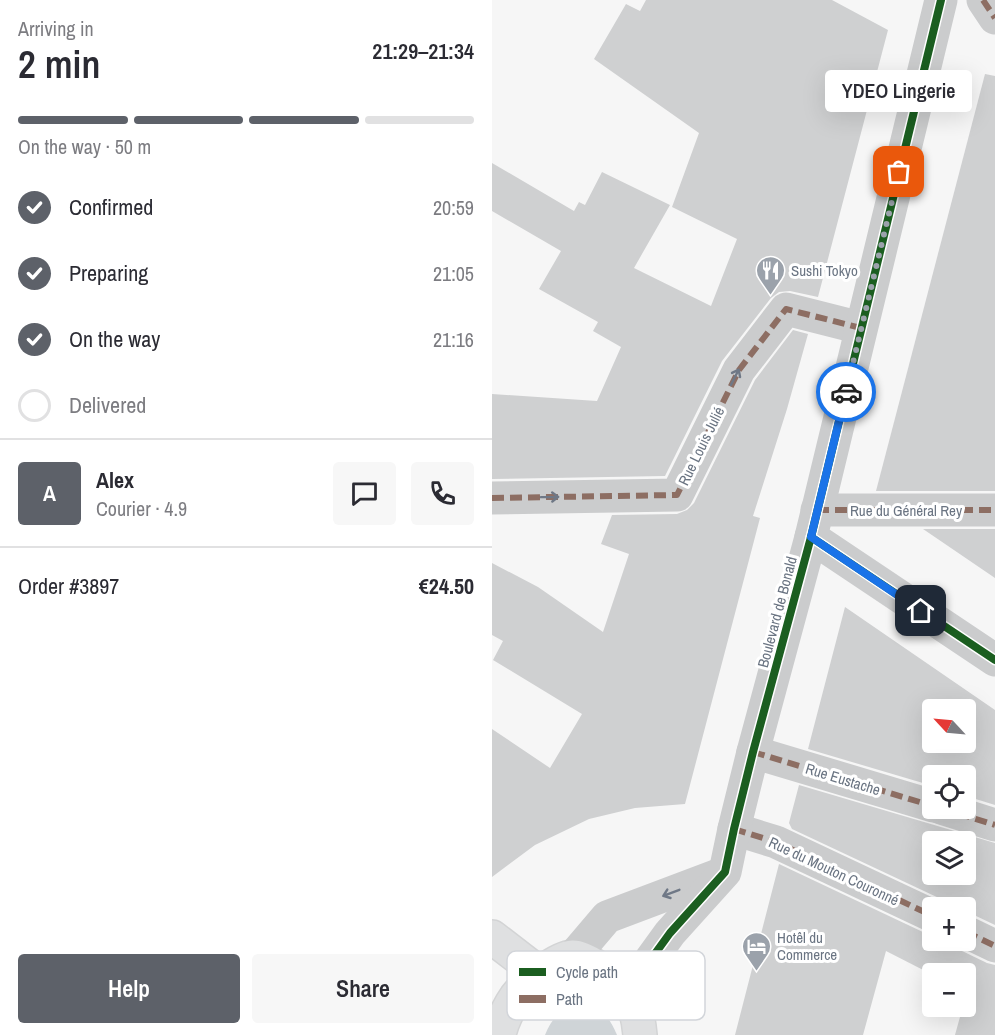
<!DOCTYPE html>
<meta charset="utf-8">
<style>
:root{--surface:#fff;--page:#f7f7f7;--text:#2b2b33;--muted:#7c7c81;--line:#e1e1e2;--accent:#5d6169}
body{margin:0;font-family:"Archivo Narrow",sans-serif;background:var(--page);color:var(--text);height:100vh;display:flex;flex-direction:column;font-size:22px;white-space:nowrap}
*{box-sizing:border-box;margin:0}
p{font-size:20px;color:var(--muted)}
.icon{flex:none;width:33px;height:33px;fill:none;stroke:currentColor;stroke-width:2;stroke-linecap:round;stroke-linejoin:round}
.map{position:relative;flex:1;overflow:hidden}
.panel{display:flex;flex-direction:column;background:var(--surface);width:492px}
.panel>*{flex:none}
.needle{width:39px;rotate:296deg}
.fabs{position:absolute;left:430px;top:699px;display:grid;gap:12px}
.fabs a{display:grid;place-items:center;width:54px;height:54px;border-radius:6px;background:var(--surface);box-shadow:0 6px 24px #0002;font-size:30px}
.pin{position:absolute;display:grid;place-items:center;width:51px;height:51px;color:#fff;margin:-26px;border-radius:12px;box-shadow:0 3px 9px #0006}
.courier{position:absolute;display:grid;place-items:center;width:60px;height:60px;margin:-30px;border:4px solid #1a73e8;border-radius:50%;background:#fff;color:#222;box-shadow:0 2px 8px #0007}
.bubble{position:absolute;height:42px;border-radius:6px;background:var(--surface);box-shadow:0 6px 24px #0002;font-size:20px;font-weight:600;line-height:42px;text-align:center}
.overview em{font-style:normal;font-weight:600}
.overview div{display:flex;flex-direction:column-reverse}
.overview{display:flex;align-items:center;justify-content:space-between;height:102px;padding:0 18px}
h1{font-size:39px;font-weight:600;line-height:45px}
.bar{display:grid;grid-template-columns:repeat(4,1fr);gap:9px 6px;align-content:center;height:72px;padding:0 18px}
.bar i{height:8px;border-radius:4px;background:var(--line)}
.bar .active{background:var(--accent)}
.bar p{grid-column:span 4}
.line{display:flex;align-items:center;gap:15px;padding:0 18px;border-top:2px solid var(--line)}
.line div{flex:1}
.round{display:grid;place-items:center;flex:none;width:63px;height:63px;border-radius:6px;background:var(--page)}
ol{padding:0 18px;list-style:none}
li{display:flex;align-items:center;gap:18px;height:66px}
li p{margin-inline-start:auto}
li .icon{padding:6px;border-radius:50%;background:var(--accent);color:#fff;stroke-width:4}
li:last-child{color:var(--muted)}
li i{width:33px;height:33px;border:3px solid var(--line);border-radius:50%}
.primary-button{display:flex;gap:12px;margin-top:auto;padding:12px 18px}
.primary-button a{flex:1;height:69px;border-radius:6px;background:var(--accent);color:#fff;font-size:24px;font-weight:600;line-height:69px;text-align:center}
.primary-button a+a{background:var(--page);color:var(--text)}
main{display:flex;flex:1;min-height:0}
.map>svg:first-child{display:block}
.water{fill:#cfd4d7}
.building{fill:#cfd0d1;fill-rule:evenodd}
.lines{fill:none;stroke-linecap:round;stroke-linejoin:round}
.major-casing{stroke:#d3d4d5;stroke-width:36}
.minor{stroke:#cbcccd;stroke-width:33}
.major{stroke:#dfe0e1;stroke-width:33}
.quiet{stroke:#8d6e63;stroke-width:6;stroke-dasharray:12 6;stroke-linecap:butt}
.cycleway-casing{stroke:#fff;stroke-width:11}
.cycleway{stroke:#1b5e20;stroke-width:8}
.oneway{stroke:#6f7886}
.done{stroke:#9ba2ab;stroke-width:6;stroke-dasharray:0 10.8}
.route{stroke:#1a73e8;stroke-width:8}
.labels{text-anchor:middle;dominant-baseline:central;stroke-width:6;stroke-linejoin:round;paint-order:stroke}
.poi-label{font-size:15px;fill:#6a7482;stroke:#fff;text-anchor:start}
.street-label{font-size:15px;fill:#6a7482;stroke:#fff}
.key{fill:#fff;stroke:#d2d5da;stroke-width:1.5}
.key-label{font-size:16px;fill:#6a7482}
</style>
<main>
<section class="panel">
<div class="overview"><div><h1>2 min</h1><p>Arriving in</p></div><em>21:29–21:34</em></div>
<div class="bar"><i class="active"></i><i class="active"></i><i class="active"></i><i></i><p>On the way · 50 m</p></div>
<ol>
<li><svg class="icon" aria-label="check" viewBox="0 0 24 24"><path d="M5 12l5 5 9-10"/></svg>Confirmed<p>20:59</p></li>
<li><svg class="icon" aria-label="check" viewBox="0 0 24 24"><path d="M5 12l5 5 9-10"/></svg>Preparing<p>21:05</p></li>
<li><svg class="icon" aria-label="check" viewBox="0 0 24 24"><path d="M5 12l5 5 9-10"/></svg>On the way<p>21:16</p></li>
<li><i></i>Delivered</li>
</ol>
<div class="line" style="height:108px"><b class="round" style="background:var(--accent);color:#fff">A</b><div><b>Alex</b><p>Courier · 4.9</p></div><a class="round"><svg class="icon" aria-label="chat" viewBox="0 0 24 24"><path d="M4 5h16v11H9l-5 4z"/></svg></a><a class="round"><svg class="icon" aria-label="phone" viewBox="0 0 24 24"><path d="M5 4h4l2 5-3 2q2 4 5 5l2-3 5 2v4C11 20 4 13 5 4z"/></svg></a></div>
<div class="line" style="height:78px"><div>Order #3897</div><b>€24.50</b></div>
<div class="primary-button"><a>Help</a><a>Share</a></div>
</section>
<div class="map">
<svg width="503" height="1035" viewBox="0 0 503 1035">
<rect width="100%" height="100%" fill="#f6f6f6"/>
<path class="water" d="M87 1003C108 1005 117 1016 125 1035H53C60 1017 70 1009 87 1003Z"/>
<g class="building">
<path d="M154 0H340L396 30 326 297 298 291 287 292 279 298 230 361 173 476 0 479V394L105 401 129 347 101 331 106 322 47 289 69 251 0 211V163L82 211 87 202 93 205 110 172 178 205 142 268 219 306 245 239 180 207 207 133 102 59 134 4 148 11Z"/>
<path d="M493 74 503 76V491H384Z"/>
<path d="M301 330 316 334 295 409 261 516 268 518 193 804 143 808 97 819 43 845 0 877V729L58 768 90 714 1 660 11 641 0 635V563L46 587 111 632 137 554 109 544 120 515 185 514 195 510 202 503 263 380Z"/>
<path d="M431 529H503V578L434 531Z"/>
<path d="M353 607 503 710V805L474 796V776H441V786L316 749ZM441 710H474V742H441Z"/>
<path d="M307 785 503 843V925L482 915 474 913V908H457L449 899 300 829 297 823ZM441 842H474V874H441Z"/>
<path d="M287 864 433 933 441 934V940H458L466 949 495 963 503 965V1035H463L471 1006H474V974L441 975 394 951 371 1035H243Z"/>
</g>
<g class="lines">
<defs>
<g id="major">
<path d="M0 937 48 974"/>
<path d="M7 1035C9 1023 17 1007 24 997 34 984 64 958 81 957 88 957 100 964 106 968 136 986 145 1001 148 1035"/>
</g>
</defs>
<use href="#major" class="major-casing"/>
<g class="minor">
<path d="M491 0 503 18"/>
<path d="M0 498 185 495 247 370 294 309 369 328"/>
<path d="M325 510H503"/>
<path d="M319 537 503 660"/>
<path d="M261 752 441 806"/>
<path d="M449 808 503 825"/>
<path d="M242 829 284 842 441 916"/>
<path d="M474 932 503 946"/>
<path d="M81 957 115 917 229 874"/>
<path d="M136 991 178 933 233 872 242 829 261 752 319 537 449 0"/>
</g>
<use href="#major" class="major"/>
<g class="quiet">
<path d="M491 0 503 18"/>
<path d="M0 498 185 495 247 370 294 309 369 328"/>
<path d="M325 510H503"/>
<path d="M261 752 441 806"/>
<path d="M449 808 503 825"/>
<path d="M242 829 284 842 441 916"/>
<path d="M474 932 503 946"/>
</g>
<defs>
<g id="cycleway">
<path d="M319 537 503 660"/>
<path d="M136 991 178 933 233 872 242 829 261 752 319 537 449 0"/>
</g>
</defs>
<use href="#cycleway" class="cycleway-casing"/>
<use href="#cycleway" class="cycleway"/>
</g>
<defs><path id="oneway-shaft" d="M-6 0H5M1.5-3L5.5 0L1.5 3" fill="none" stroke-width="1.6" stroke-linecap="round" stroke-linejoin="round" transform="scale(1.5)"/></defs>
<g class="oneway">
<use href="#oneway-shaft" transform="translate(243 377) rotate(-63)"/>
<use href="#oneway-shaft" transform="translate(58 497) rotate(-1)"/>
<use href="#oneway-shaft" transform="translate(179 893) rotate(159)"/>
</g>
<g class="lines">
<path class="done" d="M354 392 407 172"/>
<path class="route" d="M354 392 319 537 429 611"/>
</g>
<defs>
<symbol id="restaurant-pin" viewBox="-11 -11 22 30"><path d="M0 17L-7.5 6A9.5 9.5 0 1 1 7.5 6Z" fill="#9ba2ab" stroke="#fff"/><path d="M-5-6h1v4h1v-4h1v4h1v-4h1v5L-1.5 .5V6h-2V.5L-5-1ZM5-6V6H3V1.5H1.5Q1.5-4 5-6Z" fill="#fff"/></symbol>
<symbol id="hotel-pin" viewBox="-11 -11 22 30"><path d="M0 17L-7.5 6A9.5 9.5 0 1 1 7.5 6Z" fill="#9ba2ab" stroke="#fff"/><path d="M-6-4.5h1.5V1H6V5H4.5V3h-9V5H-6ZM-4 0a1.8 1.8 0 1 1 3.6 0ZM.5 0V-2.5h3Q6-2.5 6 0Z" fill="#fff"/></symbol>
</defs>
<g fill-rule="evenodd">
<use href="#restaurant-pin" x="262" y="254" width="33" height="45"/>
<use href="#hotel-pin" x="248" y="930" width="33" height="45"/>
</g>
<g class="labels">
<g class="poi-label">
<text x="299" y="270">Sushi Tokyo</text>
<text x="285" y="937">Hotêl du<tspan x="285" dy="17">Commerce</tspan></text>
</g>
<g class="street-label">
<text transform="translate(209 446) rotate(-64)">Rue Louis Julié</text>
<text x="414" y="510">Rue du Général Rey</text>
<text transform="translate(285 612) rotate(-75)">Boulevard de Bonald</text>
<text transform="translate(351 779) rotate(17)">Rue Eustache</text>
<text transform="translate(342 871) rotate(25)">Rue du Mouton Couronné</text>
</g>
</g>
<rect x="15" y="951" width="198" height="69" rx="9" class="key"/>
<rect x="27" y="968" width="27" height="8" fill="#1b5e20"/>
<rect x="27" y="995" width="27" height="8" fill="#8d6e63"/>
<g class="key-label">
<text x="64" y="978">Cycle path</text>
<text x="64" y="1005">Path</text>
</g>
</svg>
<div class="fabs">
<a><svg class="needle" viewBox="-14 -14 28 28"><path d="M0-13l5 13h-10z" fill="#e53935"/><path d="M0 13l5-13h-10z" fill="#7c7c81"/></svg></a>
<a><svg class="icon" aria-label="locate" viewBox="0 0 24 24"><circle cx="12" cy="12" r="6"/><path d="M12 2v4M12 18v4M2 12h4M18 12h4"/></svg></a>
<a><svg class="icon" aria-label="layers" viewBox="0 0 24 24"><path d="M12 4l9 5-9 5-9-5zM3 14l9 5 9-5"/></svg></a>
<a>+</a>
<a>−</a>
</div>
<div class="pin" style="left:407px;top:172px;background:#ea580c"><svg class="icon" aria-label="bag" viewBox="0 0 24 24"><path d="M5 8h14l-1 12H6zM9 8a3 3 0 0 1 6 0"/></svg></div>
<div class="pin" style="left:429px;top:611px;background:#1f2937"><svg class="icon" aria-label="home" viewBox="0 0 24 24"><path d="M3 11l9-7 9 7M6 9v11h12V9"/></svg></div>
<div class="courier" style="left:354px;top:392px"><svg class="icon" aria-label="car" viewBox="0 0 24 24"><path d="M5 17H2v-5l4-1 3-4h7l3 4 3 1v5h-3M9 17h6M6 11h13"/><circle cx="7" cy="17" r="2"/><circle cx="17" cy="17" r="2"/></svg></div>
<div class="bubble" style="left:333px;top:70px;width:147px">YDEO Lingerie</div>
</div>
</main>
